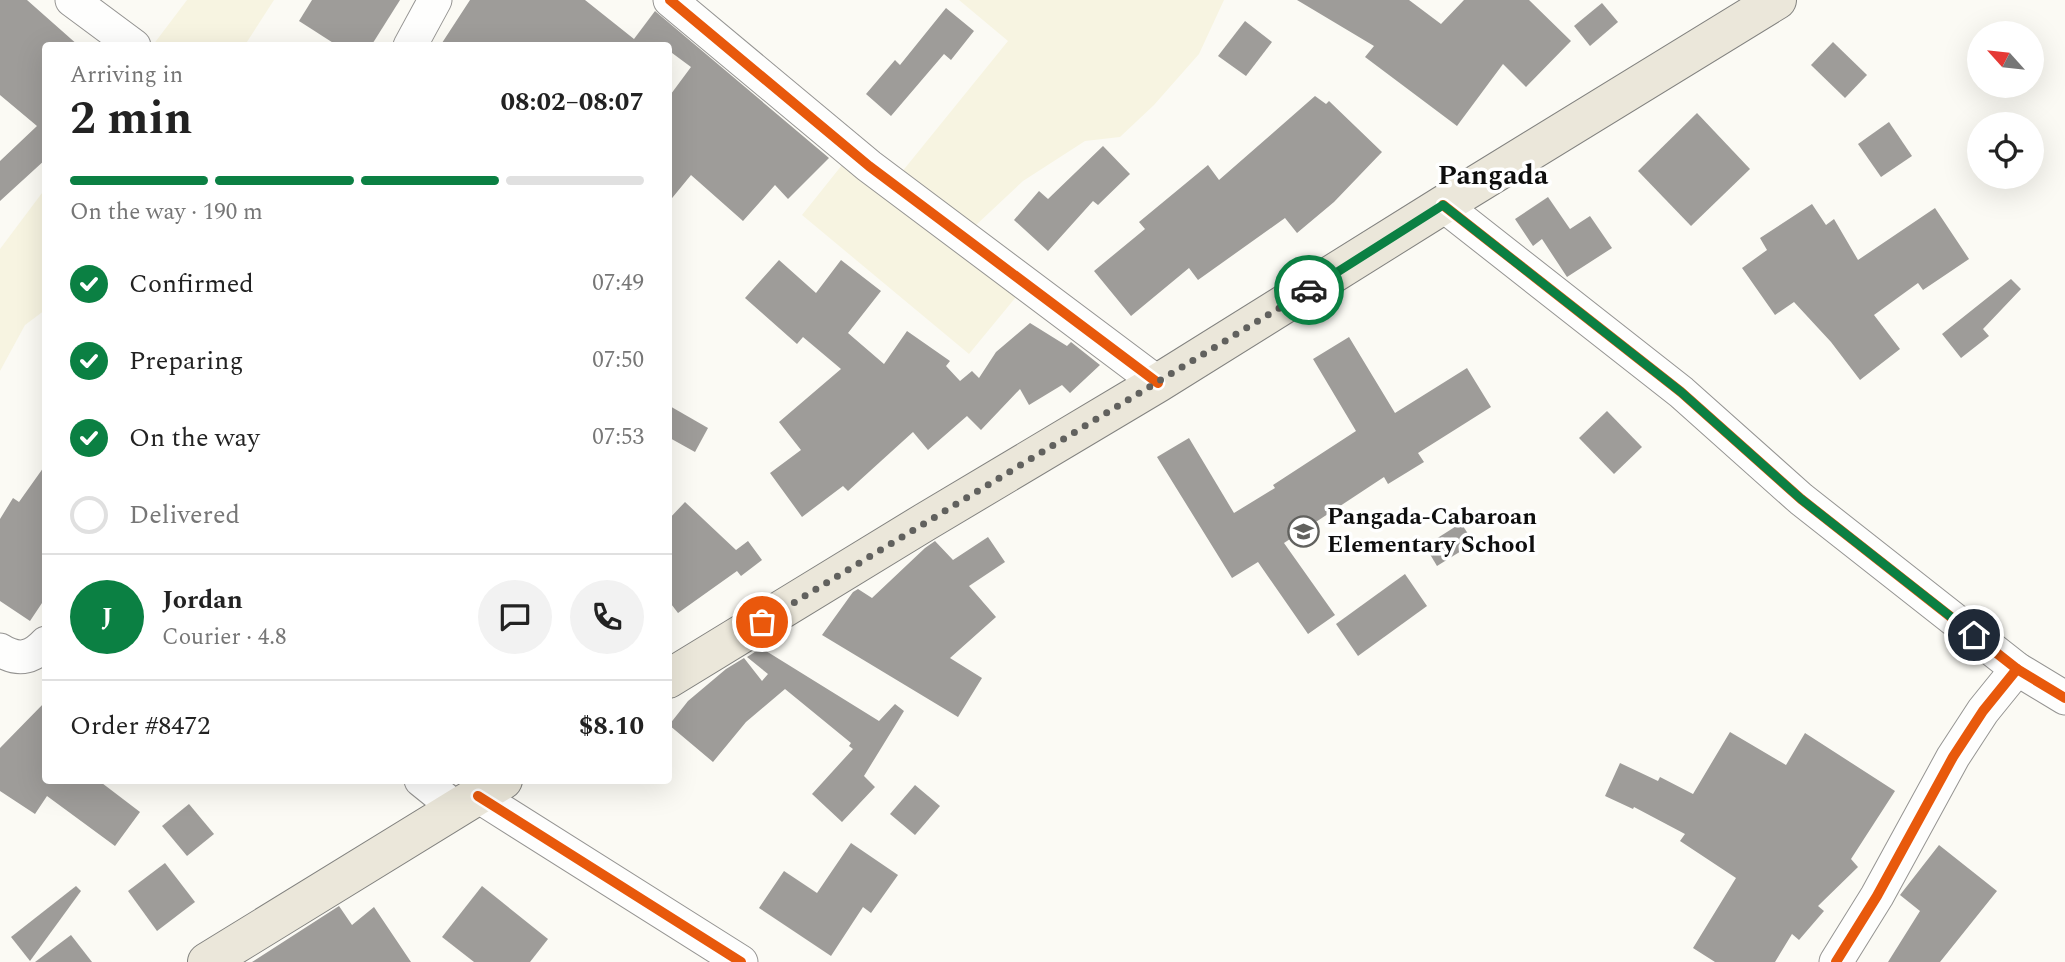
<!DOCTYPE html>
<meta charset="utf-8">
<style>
:root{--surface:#fff;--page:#f2f2f2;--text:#222;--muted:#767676;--line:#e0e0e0;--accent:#0b8043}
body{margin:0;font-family:Spectral,serif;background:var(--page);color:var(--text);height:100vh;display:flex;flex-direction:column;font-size:26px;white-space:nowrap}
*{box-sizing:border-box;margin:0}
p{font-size:23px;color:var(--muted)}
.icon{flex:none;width:38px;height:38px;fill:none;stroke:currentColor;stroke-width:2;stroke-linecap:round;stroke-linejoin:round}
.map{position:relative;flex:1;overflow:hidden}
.drawer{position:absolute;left:42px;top:42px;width:630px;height:742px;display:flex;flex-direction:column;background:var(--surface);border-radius:7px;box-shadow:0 7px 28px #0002}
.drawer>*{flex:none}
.needle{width:46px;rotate:297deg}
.tools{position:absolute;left:1967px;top:21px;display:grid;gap:14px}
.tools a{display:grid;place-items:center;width:77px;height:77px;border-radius:50%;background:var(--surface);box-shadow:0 7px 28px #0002;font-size:35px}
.pin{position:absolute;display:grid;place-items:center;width:60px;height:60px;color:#fff;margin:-30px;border:4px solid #fff;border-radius:50%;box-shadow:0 2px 7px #0007}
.courier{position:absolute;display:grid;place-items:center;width:70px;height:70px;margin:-35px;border:5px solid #0b8043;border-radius:50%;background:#fff;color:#222;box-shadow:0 2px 9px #0007}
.head em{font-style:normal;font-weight:700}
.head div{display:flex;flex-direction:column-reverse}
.head{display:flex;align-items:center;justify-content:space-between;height:119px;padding:0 28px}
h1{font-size:46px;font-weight:700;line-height:52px}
.bar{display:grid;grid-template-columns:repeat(4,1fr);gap:10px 7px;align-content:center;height:84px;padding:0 28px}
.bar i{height:9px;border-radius:5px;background:var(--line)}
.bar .active{background:var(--accent)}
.bar p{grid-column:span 4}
.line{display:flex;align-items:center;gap:18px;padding:0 28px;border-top:2px solid var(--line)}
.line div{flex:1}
.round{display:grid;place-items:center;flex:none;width:74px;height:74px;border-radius:37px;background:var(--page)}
ol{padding:0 28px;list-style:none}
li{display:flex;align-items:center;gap:21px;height:77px}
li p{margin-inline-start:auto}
li .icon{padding:7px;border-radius:50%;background:var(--accent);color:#fff;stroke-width:4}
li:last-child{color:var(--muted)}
li i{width:38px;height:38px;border:4px solid var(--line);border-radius:50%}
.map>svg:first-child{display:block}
.farmland{fill:#f7f4e1}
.building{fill:#9e9c99}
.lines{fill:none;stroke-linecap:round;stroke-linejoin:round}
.minor-casing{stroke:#959492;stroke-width:35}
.major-casing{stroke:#82827f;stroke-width:40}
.minor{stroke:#fefefd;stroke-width:33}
.major{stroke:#ebe7da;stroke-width:38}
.cycleway-casing{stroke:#fff;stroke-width:15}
.cycleway{stroke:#e8590c;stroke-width:10}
.done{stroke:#61615e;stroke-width:7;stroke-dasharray:0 12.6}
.route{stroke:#0b8043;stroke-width:9}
.labels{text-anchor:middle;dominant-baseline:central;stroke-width:7;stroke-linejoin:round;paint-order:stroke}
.poi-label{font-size:24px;font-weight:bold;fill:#0e0e0e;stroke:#fff;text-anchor:start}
.quarter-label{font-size:28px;font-weight:bold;fill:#0e0e0e;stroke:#fff}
</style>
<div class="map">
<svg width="2065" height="962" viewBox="0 0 2065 962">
<rect width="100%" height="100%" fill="#fbfaf4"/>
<g class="farmland">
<path d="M187 0H274L245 45H153Z"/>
<path d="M959 0H1224L1199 54 1154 105 1120 137 1085 141 1023 181 975 226 1020 292 969 354 802 215 842 165 884 194 1008 41Z"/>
<path d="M45 189V310L25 325 0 371V249Z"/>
</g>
<g class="building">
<path d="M0 0H27L79 46H46V159L0 201V161L37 126 0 95Z"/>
<path d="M312 0H400L371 46H338L299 21Z"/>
<path d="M470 0H585L634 39 655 11 829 158 788 199 775 185 743 221 691 175 668 203V98L691 67 668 50V46H440Z"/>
<path d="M1297 0H1409L1441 24 1464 0H1529L1571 41 1526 87 1503 64 1457 126 1365 57 1374 46Z"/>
<path d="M1602 3 1618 22 1590 46 1574 26Z"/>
<path d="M946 8 974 31 951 60 944 54 891 116 866 94 895 60 900 65Z"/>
<path d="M1245 21 1272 42 1246 76 1218 56Z"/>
<path d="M1833 42 1867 75 1845 98 1811 65Z"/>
<path d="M1315 96 1326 104 1329 101 1382 152 1334 202 1297 233 1285 218 1198 280 1189 268 1131 316 1094 271 1145 229 1139 222 1208 165 1219 180Z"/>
<path d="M1697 113 1750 169 1691 226 1638 171Z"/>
<path d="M1889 122 1912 156 1881 177 1858 144Z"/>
<path d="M1103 146 1130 174 1098 205 1093 201 1048 251 1014 220 1039 191 1048 199Z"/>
<path d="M1548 197 1570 229 1590 216 1612 248 1567 277 1542 239 1533 246 1515 219Z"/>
<path d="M1812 204 1826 225 1834 219 1858 260 1935 208 1969 259 1923 290 1918 283 1874 315 1900 349 1860 380 1831 342 1794 302 1775 315 1742 268 1767 250 1760 238Z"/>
<path d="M779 260 816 293 841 260 881 291 848 333 884 364 907 331 950 361 946 366 960 381 972 371 979 378 996 352 1030 323 1067 346 1071 342 1100 365 1070 393 1062 385 1029 405 1020 389 981 430 967 416 928 450 913 432 848 491 843 486 802 517 770 473 801 450 779 422 841 369 803 337 797 344 745 298Z"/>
<path d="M2011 279 2021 289 1983 329 1989 336 1961 358 1942 334Z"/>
<path d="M1349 337 1395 413 1467 368 1491 407 1418 453 1424 462 1388 484 1384 477 1284 543 1335 615 1308 634 1258 562 1232 578 1157 457 1189 438 1234 513 1275 488 1273 485 1356 431 1313 359Z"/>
<path d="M668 405 708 428 695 452 668 437Z"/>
<path d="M1607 411 1642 447 1614 474 1579 438Z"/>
<path d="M46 464V597L30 621 0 601V519L13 498 19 502Z"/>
<path d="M685 502 736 550 748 541 762 560 741 576 737 571 678 613 668 600V520Z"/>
<path d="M1461 523 1474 543 1437 566 1425 546Z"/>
<path d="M988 537 1005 562 969 586 996 617 950 658 982 678 958 717 822 635 853 592 858 589 872 598 925 548 935 541 953 560Z"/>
<path d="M1405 574 1427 606 1358 656 1336 624Z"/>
<path d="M761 648 879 721 895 704 904 711 864 776 875 787 842 822 812 794 853 749 849 746 851 743 785 689 746 722 713 762 669 725 688 701 726 669 744 658 762 681 768 674 747 657Z"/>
<path d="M46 701V780H98L140 812 115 846 47 796 35 814 0 791V748Z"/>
<path d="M1730 732 1786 765 1805 733 1895 791 1851 859 1858 867 1818 906 1824 911 1799 940 1792 934 1775 962H1715L1693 948 1736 878 1680 841 1685 834 1634 807 1633 809 1605 796 1620 763 1658 781 1660 777 1693 794Z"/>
<path d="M915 785 940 806 915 835 890 814Z"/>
<path d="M189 804 214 834 187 856 162 826Z"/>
<path d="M851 843 898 875 871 913 863 907 831 956 759 908 784 871 817 893Z"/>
<path d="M1939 845 1997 891 1940 962H1888L1920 911 1900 895Z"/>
<path d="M165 863 195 902 157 931 128 891Z"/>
<path d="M76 886 81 891 30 961 11 937Z"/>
<path d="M482 886 548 939 530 962H474L442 937Z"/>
<path d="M339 906 352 925 374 907 411 962H252Z"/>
<path d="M71 935 92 962H35Z"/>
</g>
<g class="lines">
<defs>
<g id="minor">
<path d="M72 0 134 46"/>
<path d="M670 0 869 166 1158 383"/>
<path d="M410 46 435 0"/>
<path d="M1443 205 1681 392 1801 499 2017 669 2065 698"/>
<path d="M0 650C18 661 31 659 46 643"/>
<path d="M421 780 457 809"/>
<path d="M478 796 741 962"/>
<path d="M1836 962 1877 896 1953 757 1983 711 2017 669"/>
</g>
<g id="major">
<path d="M668 679 925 522 1158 383 1443 205 1777 0"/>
<path d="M207 962 503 780"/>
</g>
</defs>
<use href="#minor" class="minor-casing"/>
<use href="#major" class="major-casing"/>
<use href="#minor" class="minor"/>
<use href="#major" class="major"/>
<defs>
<g id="cycleway">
<path d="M670 0 869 166 1158 383"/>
<path d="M1443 205 1681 392 1801 499 2017 669 2065 698"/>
<path d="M478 796 741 962"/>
<path d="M1836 962 1877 896 1953 757 1983 711 2017 669"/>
</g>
</defs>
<use href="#cycleway" class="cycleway-casing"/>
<use href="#cycleway" class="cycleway"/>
</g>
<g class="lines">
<path class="done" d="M762 622 1309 290"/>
<path class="route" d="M1309 290 1443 205 1681 392 1801 499 1974 635"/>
</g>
<defs>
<symbol id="school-ring" viewBox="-11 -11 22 22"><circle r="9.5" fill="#fff" stroke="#61615e" stroke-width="1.5"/><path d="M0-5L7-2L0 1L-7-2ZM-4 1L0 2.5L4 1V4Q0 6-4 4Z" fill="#61615e"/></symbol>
</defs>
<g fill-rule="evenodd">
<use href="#school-ring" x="1286" y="514" width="35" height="35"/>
</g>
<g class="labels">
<g class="poi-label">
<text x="1327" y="517">Pangada-Cabaroan<tspan x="1327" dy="28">Elementary School</tspan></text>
</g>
<g class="quarter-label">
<text x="1493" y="175">Pangada</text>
</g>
</g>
</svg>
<div class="tools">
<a><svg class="needle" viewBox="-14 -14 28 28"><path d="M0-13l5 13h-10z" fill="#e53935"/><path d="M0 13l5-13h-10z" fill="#767676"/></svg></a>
<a><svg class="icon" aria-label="locate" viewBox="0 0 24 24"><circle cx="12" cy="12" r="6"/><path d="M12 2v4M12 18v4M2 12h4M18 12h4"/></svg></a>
</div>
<div class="pin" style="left:762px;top:622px;background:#ea580c"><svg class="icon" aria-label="bag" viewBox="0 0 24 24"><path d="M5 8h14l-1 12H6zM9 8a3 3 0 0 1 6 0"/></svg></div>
<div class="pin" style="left:1974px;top:635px;background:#1f2937"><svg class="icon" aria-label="home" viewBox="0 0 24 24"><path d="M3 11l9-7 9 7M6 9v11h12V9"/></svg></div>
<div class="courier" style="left:1309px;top:290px"><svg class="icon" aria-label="car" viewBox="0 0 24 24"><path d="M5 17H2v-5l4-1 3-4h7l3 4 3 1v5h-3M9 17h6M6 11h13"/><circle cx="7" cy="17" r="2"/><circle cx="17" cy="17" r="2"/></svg></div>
<section class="drawer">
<div class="head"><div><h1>2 min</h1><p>Arriving in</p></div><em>08:02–08:07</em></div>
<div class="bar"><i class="active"></i><i class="active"></i><i class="active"></i><i></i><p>On the way · 190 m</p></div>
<ol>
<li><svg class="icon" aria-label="check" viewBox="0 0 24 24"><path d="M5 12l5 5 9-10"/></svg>Confirmed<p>07:49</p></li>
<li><svg class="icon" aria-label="check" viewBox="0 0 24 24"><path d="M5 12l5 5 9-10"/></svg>Preparing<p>07:50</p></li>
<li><svg class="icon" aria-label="check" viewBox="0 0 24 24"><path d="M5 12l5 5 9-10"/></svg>On the way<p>07:53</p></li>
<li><i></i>Delivered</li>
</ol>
<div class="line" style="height:126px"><b class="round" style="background:var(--accent);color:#fff">J</b><div><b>Jordan</b><p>Courier · 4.8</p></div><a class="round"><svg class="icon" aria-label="chat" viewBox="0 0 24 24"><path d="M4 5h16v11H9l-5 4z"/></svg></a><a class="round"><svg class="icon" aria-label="phone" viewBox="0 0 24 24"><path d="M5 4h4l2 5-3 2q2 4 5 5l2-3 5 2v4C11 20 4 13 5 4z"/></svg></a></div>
<div class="line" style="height:91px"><div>Order #8472</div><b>$8.10</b></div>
</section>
</div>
